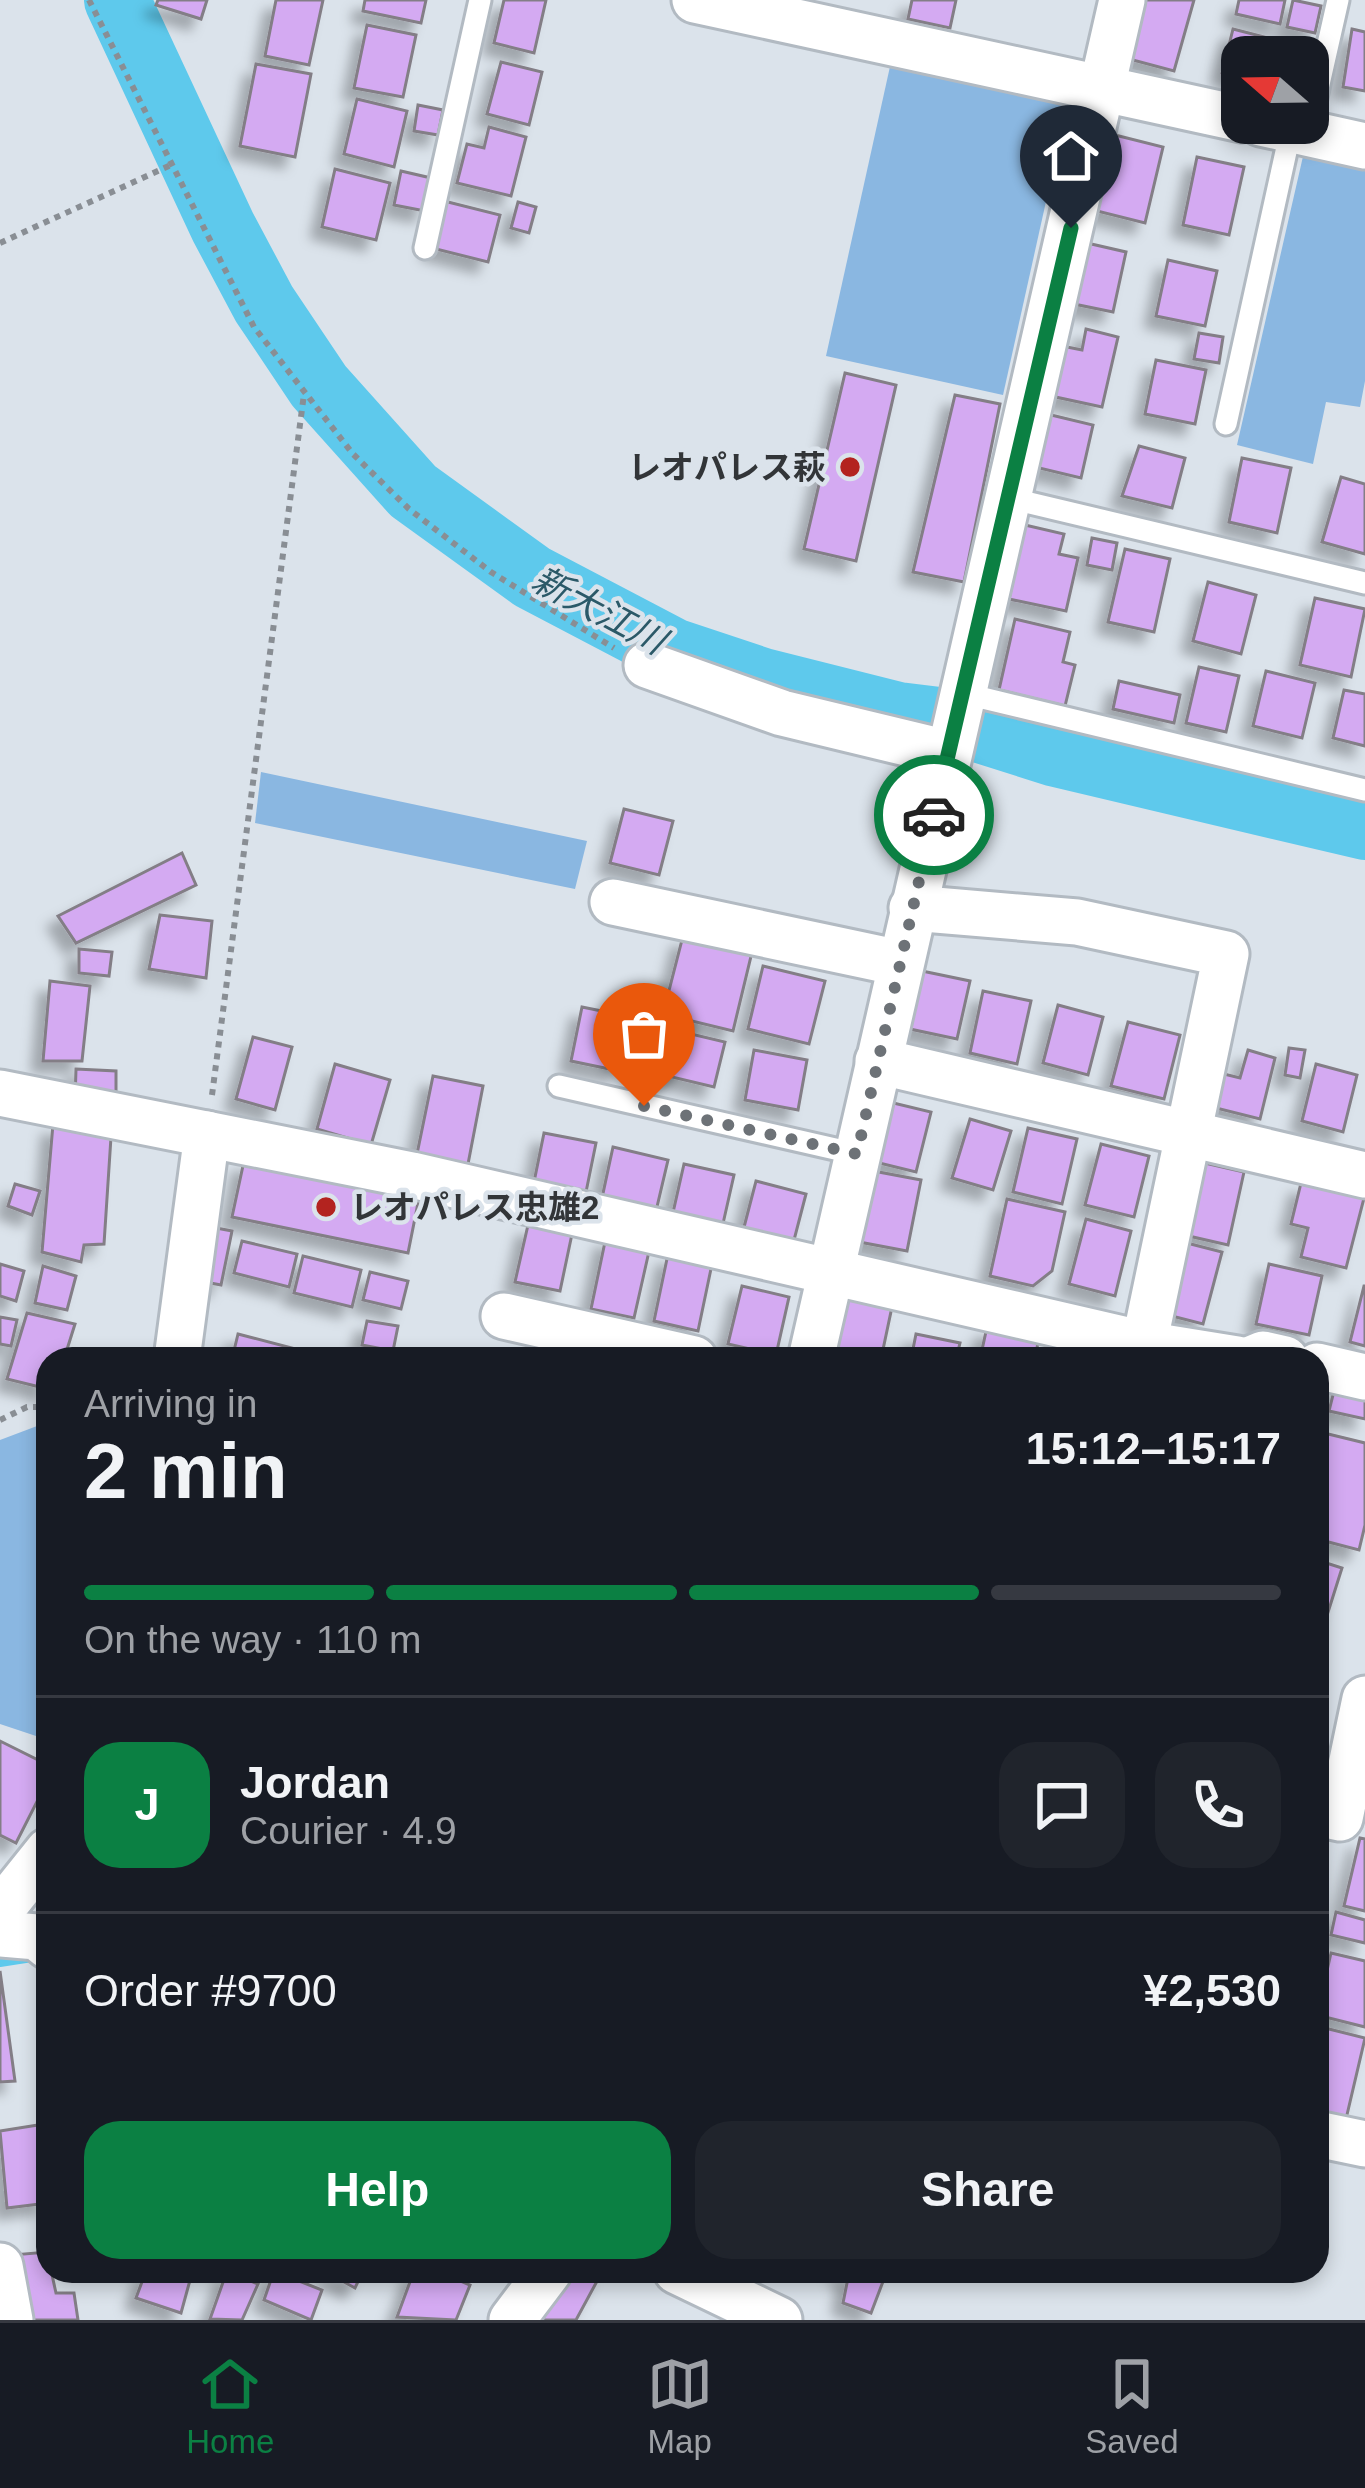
<!DOCTYPE html>
<meta charset="utf-8">
<style>
:root{--surface:#171b24;--page:#20242c;--text:#f1f3f6;--muted:#9ea1a6;--line:#363941;--accent:#0b8043}
body{margin:0;font-family:Helvetica,"Noto Sans JP",sans-serif;background:var(--page);color:var(--text);height:100vh;display:flex;flex-direction:column;font-size:45px;white-space:nowrap}
*{box-sizing:border-box;margin:0}
p{font-size:39px;color:var(--muted)}
.icon{flex:none;width:66px;height:66px;fill:none;stroke:currentColor;stroke-width:2;stroke-linecap:round;stroke-linejoin:round}
.map{position:relative;flex:1;overflow:hidden}
.side{position:absolute;left:36px;top:1347px;width:1293px;height:936px;display:flex;flex-direction:column;background:var(--surface);border-radius:36px;box-shadow:0 6px 18px #0003}
.side>*{flex:none}
.needle{width:78px;rotate:290deg}
.tools{position:absolute;left:1221px;top:36px;display:grid;gap:24px}
.tools a{display:grid;place-items:center;width:108px;height:108px;border-radius:24px;background:var(--surface);box-shadow:0 6px 18px #0003;font-size:60px}
.pin{position:absolute;display:grid;place-items:center;width:102px;height:102px;color:#fff;margin:-123px -51px;border-radius:50% 50% 50% 0;rotate:-45deg;box-shadow:0 0 12px #0007}
.pin .icon{rotate:45deg}
.courier{position:absolute;display:grid;place-items:center;width:120px;height:120px;margin:-60px;border:9px solid #0b8043;border-radius:50%;background:#fff;color:#222;box-shadow:0 3px 15px #0007}
.summary em{font-style:normal;font-weight:700}
.summary div{display:flex;flex-direction:column-reverse}
.summary{display:flex;align-items:center;justify-content:space-between;height:204px;padding:0 48px}
h1{font-size:78px;font-weight:700;line-height:90px}
.bar{display:grid;grid-template-columns:repeat(4,1fr);gap:18px 12px;align-content:center;height:144px;padding:0 48px}
.bar i{height:15px;border-radius:9px;background:var(--line)}
.bar .on{background:var(--accent)}
.bar p{grid-column:span 4}
.line{display:flex;align-items:center;gap:30px;padding:0 48px;border-top:3px solid var(--line)}
.line div{flex:1}
.round{display:grid;place-items:center;flex:none;width:126px;height:126px;border-radius:36px;background:var(--page)}
.button{display:flex;gap:24px;margin-top:auto;padding:24px 48px}
.button a{flex:1;height:138px;border-radius:36px;background:var(--accent);color:#fff;font-size:48px;font-weight:700;line-height:138px;text-align:center}
.button a+a{background:var(--page);color:var(--text)}
.tabs{display:flex;justify-content:space-around;align-items:center;height:168px;border-top:3px solid var(--line);background:var(--surface);font-size:33px;color:var(--muted)}
.tabs a{display:grid;justify-items:center;gap:6px}
.tabs .on{color:var(--accent)}
.map>svg:first-child{display:block}
.green{fill:#8ab7e1}
.lines{fill:none;stroke-linecap:round;stroke-linejoin:round}
.stream{stroke:#5ec9ec;stroke-width:10}
.river{stroke:#5ec9ec;stroke-width:66}
.building{fill:#d4aaf2;stroke:#837e86;stroke-width:3;filter:url(#shadow)}
.lane-casing{stroke:#b2bac2;stroke-width:27}
.street-casing{stroke:#b2bac2;stroke-width:51}
.path{stroke:#898e94;stroke-width:6;stroke-dasharray:6 6;stroke-linecap:butt}
.lane{stroke:#fff;stroke-width:21}
.street{stroke:#fff;stroke-width:45}
.done{stroke:#6d7277;stroke-width:12;stroke-dasharray:0 21.6}
.route{stroke:#0b8043;stroke-width:15}
.poi-dot{fill:#b3231f;stroke:#dbe3eb;stroke-width:4.5}
.labels{text-anchor:middle;dominant-baseline:central;stroke-width:9;stroke-linejoin:round;paint-order:stroke}
.poi-label{font-size:33px;font-weight:bold;fill:#323538;stroke:#dbe3eb;text-anchor:end}
.water-label{font-size:36px;font-style:italic;fill:#2b5968;stroke:#dbe3eb}
</style>
<div class="map">
<svg width="1365" height="2320" viewBox="0 0 1365 2320">
<defs>
<filter id="shadow"><feDropShadow dx="-11" dy="11" stdDeviation="6" flood-color="#0004"/></filter>
</defs>
<rect width="100%" height="100%" fill="#dbe3eb"/>
<g class="green">
<path d="M891 62 1069 98 1003 395 826 356Z"/>
<path d="M1304 152 1365 167V381L1360 407 1326 402 1313 464 1237 445Z"/>
<path d="M261 772 587 841 575 889 255 823Z"/>
<path d="M45 1423 48 1424V1740L0 1724V1440Z"/>
</g>
<g class="lines">
<path class="stream" d="M0 1962 32 1957"/>
<path class="river" d="M117 0 223 227 264 304 319 386 413 491 532 577 673 651 763 681 898 715 955 722 1056 754 1365 827"/>
</g>
<g class="building">
<path d="M158 0H207L201 19 156 5Z"/>
<path d="M276 0H323L309 65 265 56Z"/>
<path d="M365 0H426L421 23 363 11Z"/>
<path d="M504 0H546L534 53 494 43Z"/>
<path d="M912 0H956L950 28 908 19Z"/>
<path d="M1145 0H1194L1174 71 1129 59Z"/>
<path d="M1239 0H1285L1280 24 1236 14Z"/>
<path d="M1293 0 1321 6 1315 33 1287 27Z"/>
<path d="M367 25 416 35 403 97 354 88Z"/>
<path d="M1233 29 1280 41 1276 57H1242V77L1222 73Z"/>
<path d="M1352 29 1365 32V91L1343 87Z"/>
<path d="M501 62 542 72 529 125 487 114Z"/>
<path d="M256 64 311 74 295 157 240 146Z"/>
<path d="M357 99 407 111 394 167 344 154Z"/>
<path d="M418 105 443 110 438 135 414 131Z"/>
<path d="M489 127 526 137 511 196 457 183 467 144 484 148Z"/>
<path d="M1115 135 1163 147 1145 223 1097 211Z"/>
<path d="M1197 157 1244 167 1229 235 1183 225Z"/>
<path d="M335 169 390 183 376 240 322 227Z"/>
<path d="M401 171 431 178 425 211 394 205Z"/>
<path d="M444 201 500 215 488 262 432 248Z"/>
<path d="M518 202 536 207 529 233 511 228Z"/>
<path d="M1087 243 1126 252 1113 312 1074 304Z"/>
<path d="M1168 260 1217 271 1205 326 1156 316Z"/>
<path d="M1086 329 1118 337 1102 407 1051 396 1062 346 1082 350Z"/>
<path d="M1199 333 1223 337 1219 363 1194 359Z"/>
<path d="M1156 360 1206 370 1195 424 1145 414Z"/>
<path d="M845 373 896 385 856 561 804 549Z"/>
<path d="M955 395 1000 404 964 582 913 572Z"/>
<path d="M1047 414 1093 425 1081 478 1035 467Z"/>
<path d="M1139 446 1185 458 1172 508 1122 496Z"/>
<path d="M1242 458 1291 468 1277 533 1229 522Z"/>
<path d="M1341 477 1365 484V554L1322 542Z"/>
<path d="M1025 525 1064 534 1059 554 1078 558 1066 611 1009 599Z"/>
<path d="M1092 538 1117 543 1112 570 1087 565Z"/>
<path d="M1125 549 1170 559 1154 632 1108 622Z"/>
<path d="M1208 582 1256 595 1241 654 1193 641Z"/>
<path d="M1315 598 1365 609 1351 677 1300 665Z"/>
<path d="M1015 619 1070 632 1063 662 1075 665 1065 706 999 690Z"/>
<path d="M1199 667 1239 676 1226 732 1186 723Z"/>
<path d="M1266 671 1315 683 1302 738 1253 726Z"/>
<path d="M1119 681 1180 695 1174 723 1113 709Z"/>
<path d="M1344 690 1365 694V746L1333 738Z"/>
<path d="M624 809 673 821 659 875 610 863Z"/>
<path d="M182 853 196 885 76 943 58 916Z"/>
<path d="M160 915 212 921 206 978 149 969Z"/>
<path d="M683 936 752 952 733 1031 663 1014Z"/>
<path d="M79 949 112 952 109 976 79 973Z"/>
<path d="M763 966 825 981 809 1044 748 1029Z"/>
<path d="M922 971 970 981 957 1039 910 1029Z"/>
<path d="M50 981 90 986 82 1061H43Z"/>
<path d="M983 991 1031 1001 1017 1064 970 1053Z"/>
<path d="M1058 1005 1103 1017 1088 1075 1043 1063Z"/>
<path d="M582 1007 631 1017 619 1071 571 1061Z"/>
<path d="M1128 1022 1180 1035 1164 1099 1111 1086Z"/>
<path d="M666 1028 725 1042 714 1087 655 1073Z"/>
<path d="M253 1037 292 1047 275 1110 236 1099Z"/>
<path d="M1289 1048 1305 1050 1300 1078 1285 1075Z"/>
<path d="M754 1050 807 1060 798 1110 745 1100Z"/>
<path d="M1248 1050 1275 1058 1260 1119 1212 1107 1220 1073 1240 1078Z"/>
<path d="M335 1064 390 1080 371 1145 317 1129Z"/>
<path d="M1316 1064 1357 1075 1343 1132 1302 1121Z"/>
<path d="M76 1069 116 1071V1102L75 1100Z"/>
<path d="M433 1076 483 1086 468 1164 417 1154Z"/>
<path d="M881 1100 931 1112 916 1172 867 1160Z"/>
<path d="M970 1119 1011 1131 993 1190 952 1178Z"/>
<path d="M53 1124 111 1137 104 1244 84 1245 81 1262 42 1252Z"/>
<path d="M1028 1128 1077 1139 1062 1204 1013 1192Z"/>
<path d="M544 1133 596 1143 585 1197 533 1187Z"/>
<path d="M1101 1144 1149 1156 1134 1217 1085 1205Z"/>
<path d="M613 1147 668 1160 656 1211 602 1198Z"/>
<path d="M244 1161 419 1198 408 1253 232 1217Z"/>
<path d="M1196 1161 1244 1172 1228 1245 1180 1234Z"/>
<path d="M684 1164 734 1175 722 1228 672 1217Z"/>
<path d="M868 1170 921 1180 907 1251 854 1241Z"/>
<path d="M756 1181 806 1194 793 1244 743 1231Z"/>
<path d="M1301 1183 1364 1198 1346 1268 1301 1257 1308 1228 1291 1224Z"/>
<path d="M15 1184 40 1191 32 1215 8 1206Z"/>
<path d="M1007 1199 1065 1212 1052 1271 1033 1286 990 1276Z"/>
<path d="M1086 1219 1131 1231 1115 1296 1069 1284Z"/>
<path d="M528 1225 572 1234 560 1291 515 1282Z"/>
<path d="M211 1227 232 1231 221 1285 200 1281Z"/>
<path d="M606 1237 650 1247 634 1318 591 1309Z"/>
<path d="M242 1241 297 1254 289 1287 234 1273Z"/>
<path d="M1179 1241 1222 1252 1203 1324 1160 1313Z"/>
<path d="M668 1254 712 1264 698 1331 654 1321Z"/>
<path d="M303 1256 361 1270 352 1307 294 1293Z"/>
<path d="M0 1264 24 1271 16 1301 0 1296Z"/>
<path d="M1269 1264 1322 1276 1309 1335 1256 1324Z"/>
<path d="M43 1266 76 1276 67 1310 35 1303Z"/>
<path d="M370 1272 408 1281 401 1309 363 1300Z"/>
<path d="M742 1286 789 1297 776 1355 728 1344Z"/>
<path d="M1364 1286H1365V1346L1350 1342Z"/>
<path d="M842 1290 893 1302 881 1359H826Z"/>
<path d="M27 1313 75 1324 64 1359H48V1389L7 1379Z"/>
<path d="M0 1317 17 1320 11 1346 0 1344Z"/>
<path d="M367 1321 398 1326 393 1351 362 1345Z"/>
<path d="M987 1327 1039 1337 1035 1359H980Z"/>
<path d="M238 1334 292 1348 289 1359H232Z"/>
<path d="M916 1334 960 1343 956 1359H911Z"/>
<path d="M1336 1383 1365 1390V1419L1329 1411Z"/>
<path d="M1320 1432 1365 1443V1525L1359 1550 1317 1539Z"/>
<path d="M1317 1560 1342 1568 1324 1625 1317 1623Z"/>
<path d="M0 1741 48 1765V1780L16 1843 0 1835Z"/>
<path d="M1360 1838 1365 1839V1911L1344 1906Z"/>
<path d="M1336 1912 1365 1920V1943L1331 1935Z"/>
<path d="M1331 1953 1365 1961V2027L1317 2015Z"/>
<path d="M0 1971 15 2081 0 2082Z"/>
<path d="M1317 2026 1365 2038 1346 2119 1317 2112Z"/>
<path d="M38 2125 48 2203 7 2208 0 2131Z"/>
<path d="M47 2252 56 2293H74L78 2320H18L12 2255Z"/>
<path d="M146 2271 192 2273 181 2313 136 2298Z"/>
<path d="M227 2271 258 2284 242 2320 210 2319Z"/>
<path d="M274 2271 322 2290 311 2320 264 2300Z"/>
<path d="M324 2271H363L355 2288Z"/>
<path d="M414 2271H462L458 2280 470 2285 456 2320 397 2317Z"/>
<path d="M568 2271 602 2272 576 2320H535Z"/>
<path d="M840 2271H887L871 2313 843 2303 848 2278Z"/>
</g>
<g class="lines">
<defs>
<g id="lane">
<path d="M1308 133 1338 0"/>
<path d="M425 248 480 0"/>
<path d="M1226 424 1291 129"/>
<path d="M1009 498 1365 583"/>
<path d="M962 693 1365 790"/>
<path d="M559 1086 857 1154"/>
</g>
<g id="street">
<path d="M695 0 1242 119"/>
<path d="M1261 123 1365 146"/>
<path d="M647 665 782 713 948 753"/>
<path d="M613 902 900 963"/>
<path d="M912 908 1077 922 1226 954 1141 1359"/>
<path d="M878 1061 1365 1175"/>
<path d="M0 1093 412 1175 1144 1344 1237 1359"/>
<path d="M504 1316 694 1359"/>
<path d="M177 1359 207 1134"/>
<path d="M811 1359 1122 0"/>
<path d="M1251 1359 1263 1354 1285 1359"/>
<path d="M1317 1366 1365 1377"/>
<path d="M1317 1813 1340 1818 1365 1699"/>
<path d="M0 1911 48 1851"/>
<path d="M0 1934 37 1937 48 1946"/>
<path d="M1317 2134 1365 2144"/>
<path d="M0 2266 10 2320"/>
<path d="M677 2271 779 2320"/>
<path d="M512 2320 549 2271"/>
</g>
</defs>
<use href="#lane" class="lane-casing"/>
<use href="#street" class="street-casing"/>
<g class="path">
<path d="M89 0 254 327 353 454 409 509 491 572 614 648"/>
<path d="M0 243 171 165"/>
<path d="M212 1095 304 394"/>
<path d="M0 1420 27 1407H48"/>
</g>
<use href="#lane" class="lane"/>
<use href="#street" class="street"/>
</g>
<g class="lines">
<path class="done" d="M644 1106 857 1154 934 815"/>
<path class="route" d="M934 815 1071 228"/>
</g>
<g class="poi-dot">
<circle cx="850" cy="467" r="12"/>
<circle cx="326" cy="1207" r="12"/>
</g>
<g class="labels">
<g class="poi-label">
<text x="826" y="467">レオパレス萩</text>
<text x="350" y="1207" text-anchor="start">レオパレス忠雄2</text>
</g>
<g class="water-label">
<text transform="translate(599 610) rotate(28)">新大江川</text>
</g>
</g>
</svg>
<div class="tools">
<a><svg class="needle" viewBox="-14 -14 28 28"><path d="M0-13l5 13h-10z" fill="#e53935"/><path d="M0 13l5-13h-10z" fill="#9ea1a6"/></svg></a>
</div>
<div class="pin" style="left:644px;top:1106px;background:#ea580c"><svg class="icon" aria-label="bag" viewBox="0 0 24 24"><path d="M5 8h14l-1 12H6zM9 8a3 3 0 0 1 6 0"/></svg></div>
<div class="pin" style="left:1071px;top:228px;background:#1f2937"><svg class="icon" aria-label="home" viewBox="0 0 24 24"><path d="M3 11l9-7 9 7M6 9v11h12V9"/></svg></div>
<div class="courier" style="left:934px;top:815px"><svg class="icon" aria-label="car" viewBox="0 0 24 24"><path d="M5 17H2v-5l4-1 3-4h7l3 4 3 1v5h-3M9 17h6M6 11h13"/><circle cx="7" cy="17" r="2"/><circle cx="17" cy="17" r="2"/></svg></div>
<section class="side">
<div class="summary"><div><h1>2 min</h1><p>Arriving in</p></div><em>15:12–15:17</em></div>
<div class="bar"><i class="on"></i><i class="on"></i><i class="on"></i><i></i><p>On the way · 110 m</p></div>
<div class="line" style="height:216px"><b class="round" style="background:var(--accent);color:#fff">J</b><div><b>Jordan</b><p>Courier · 4.9</p></div><a class="round"><svg class="icon" aria-label="chat" viewBox="0 0 24 24"><path d="M4 5h16v11H9l-5 4z"/></svg></a><a class="round"><svg class="icon" aria-label="phone" viewBox="0 0 24 24"><path d="M5 4h4l2 5-3 2q2 4 5 5l2-3 5 2v4C11 20 4 13 5 4z"/></svg></a></div>
<div class="line" style="height:156px"><div>Order #9700</div><b>¥2,530</b></div>
<div class="button"><a>Help</a><a>Share</a></div>
</section>
</div>
<nav class="tabs">
<a class="on"><svg class="icon" aria-label="home" viewBox="0 0 24 24"><path d="M3 11l9-7 9 7M6 9v11h12V9"/></svg>Home</a>
<a><svg class="icon" aria-label="map" viewBox="0 0 24 24"><path d="M3 6l6-2 6 2 6-2v14l-6 2-6-2-6 2zM9 4v14M15 6v14"/></svg>Map</a>
<a><svg class="icon" aria-label="saved" viewBox="0 0 24 24"><path d="M7 4h10v16l-5-4-5 4z"/></svg>Saved</a>
</nav>
